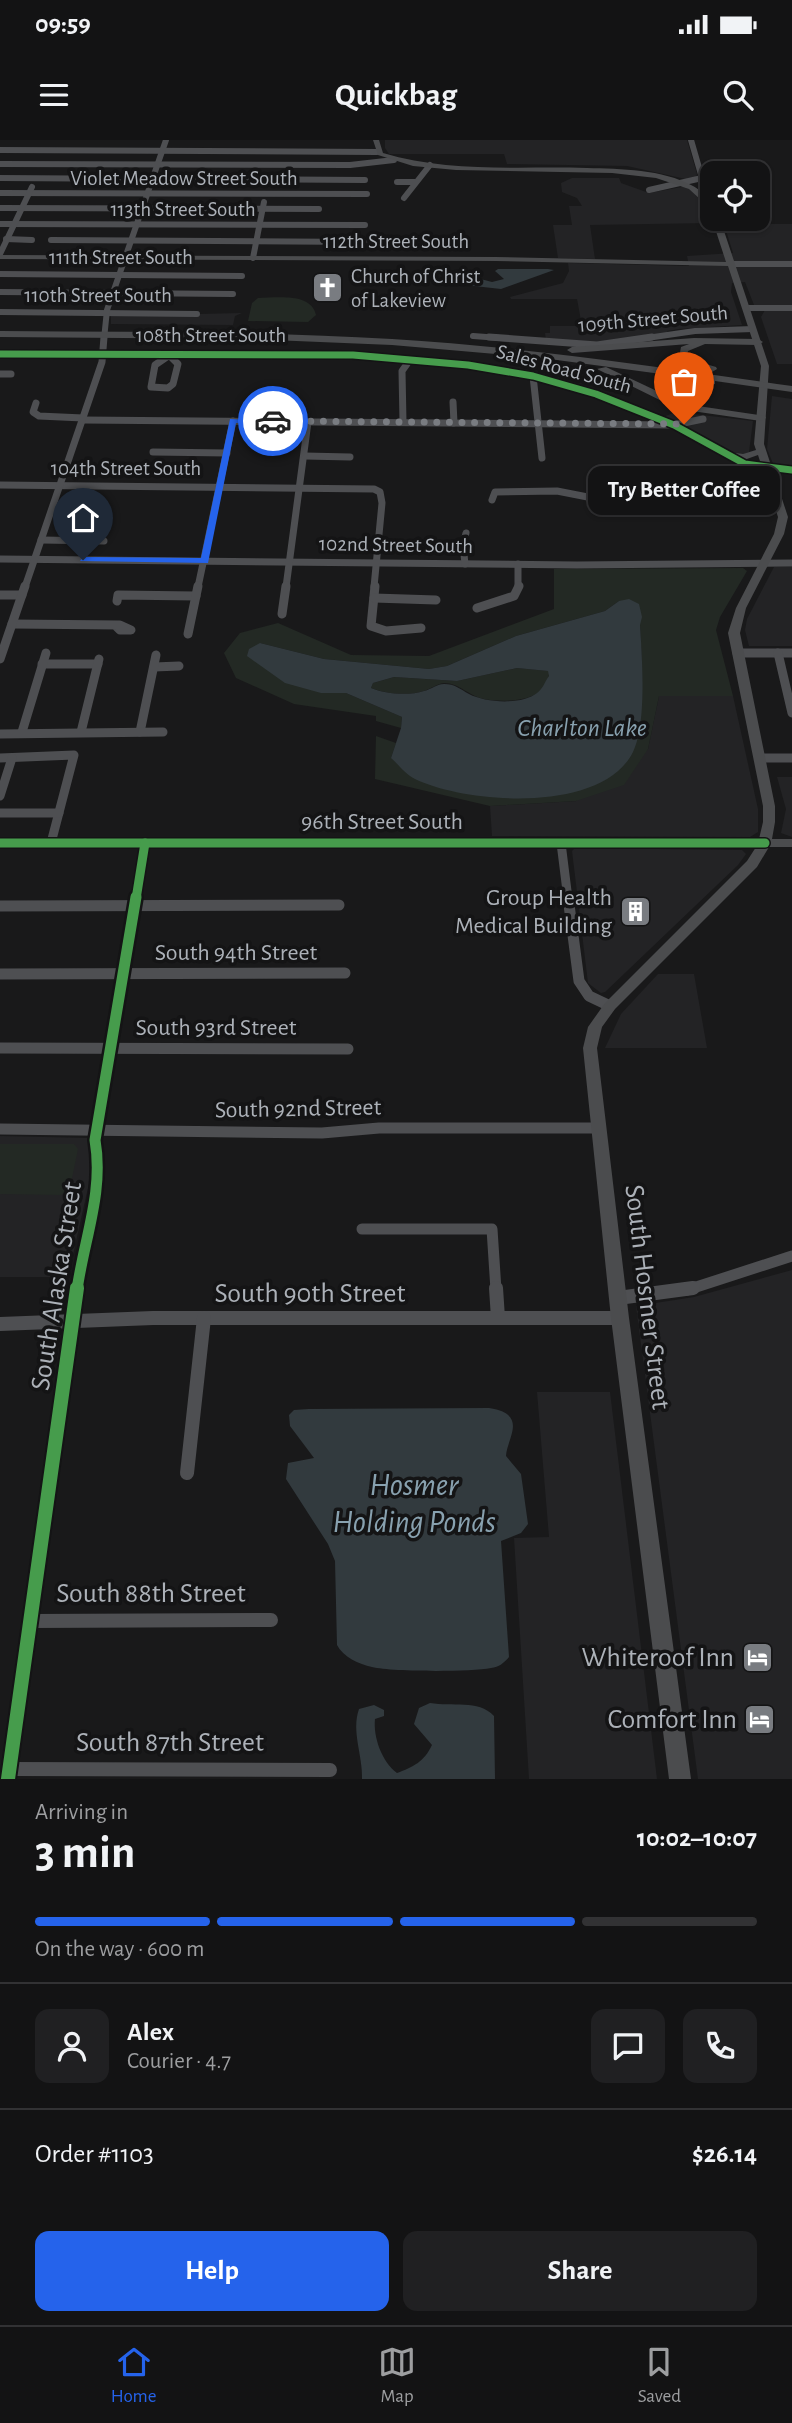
<!DOCTYPE html>
<meta charset="utf-8">
<style>
:root{--surface:#131314;--page:#202022;--text:#f1f3f6;--muted:#9d9ea0;--line:#323234;--accent:#2563eb}
body{margin:0;font-family:"Alegreya Sans",sans-serif;background:var(--page);color:var(--text);height:100vh;display:flex;flex-direction:column;font-size:26px;white-space:nowrap}
*{box-sizing:border-box;margin:0}
p{font-size:23px;color:var(--muted)}
.icon{flex:none;width:38px;height:38px;fill:none;stroke:currentColor;stroke-width:2;stroke-linecap:round;stroke-linejoin:round}
.map{position:relative;height:1639px;overflow:hidden}
.panel{display:flex;flex-direction:column;background:var(--surface);flex:1}
.panel>*{flex:none}
.buttons{position:absolute;left:700px;top:21px;display:grid;gap:14px}
.buttons a{display:grid;place-items:center;width:70px;height:70px;border-radius:14px;background:var(--surface);box-shadow:0 2px 5px #0004,0 0 0 2px var(--line);font-size:35px}
.pin{position:absolute;display:grid;place-items:center;width:60px;height:60px;color:#fff;margin:-72px -30px;border-radius:50% 50% 50% 0;rotate:-45deg;box-shadow:0 0 7px #0007}
.pin .icon{rotate:45deg}
.courier{position:absolute;display:grid;place-items:center;width:70px;height:70px;margin:-35px;border:5px solid #2563eb;border-radius:50%;background:#fff;color:#222;box-shadow:0 2px 9px #0007}
.bubble{position:absolute;height:49px;border-radius:14px;background:var(--surface);box-shadow:0 2px 5px #0004,0 0 0 2px var(--line);font-size:23px;font-weight:700;line-height:49px;text-align:center}
.headline em{font-style:normal;font-weight:700}
.headline div{display:flex;flex-direction:column-reverse}
.headline{display:flex;align-items:center;justify-content:space-between;height:119px;padding:0 35px}
h1{font-size:46px;font-weight:700;line-height:52px}
.bar{display:grid;grid-template-columns:repeat(4,1fr);gap:10px 7px;align-content:center;height:84px;padding:0 35px}
.bar i{height:9px;border-radius:5px;background:var(--line)}
.bar .selected{background:var(--accent)}
.bar p{grid-column:span 4}
.line{display:flex;align-items:center;gap:18px;padding:0 35px;border-top:2px solid var(--line)}
.line div{flex:1}
.round{display:grid;place-items:center;flex:none;width:74px;height:74px;border-radius:14px;background:var(--page)}
.primary-button{display:flex;gap:14px;margin-top:auto;padding:14px 35px}
.primary-button a{flex:1;height:80px;border-radius:14px;background:var(--accent);color:#fff;font-size:28px;font-weight:700;line-height:80px;text-align:center}
.primary-button a+a{background:var(--page);color:var(--text)}
.status{display:flex;justify-content:space-between;align-items:center;height:49px;padding:0 35px;background:var(--surface);direction:ltr}
.status svg{height:19px;fill:currentColor}
header{display:flex;justify-content:space-between;align-items:center;height:91px;padding:0 35px;background:var(--surface);font-size:32px;font-weight:700}
.tabs{display:flex;justify-content:space-around;align-items:center;height:98px;border-top:2px solid var(--line);background:var(--surface);font-size:19px;color:var(--muted)}
.tabs a{display:grid;justify-items:center;gap:4px}
.tabs .selected{color:var(--accent)}
.map>svg:first-child{display:block}
.built{fill:#232325}
.green{fill:#232924}
.water{fill:#323a3e;fill-rule:evenodd}
.lines{fill:none;stroke-linecap:round;stroke-linejoin:round}
.minor-far4{stroke:#4e4f52;stroke-width:6}
.minor-far3{stroke:#4e4f52;stroke-width:7}
.minor-far2{stroke:#4e4f52;stroke-width:9}
.minor-far1{stroke:#4e4f52;stroke-width:11}
.minor{stroke:#4e4f52;stroke-width:14}
.major{fill:#4b4c4e;fill-rule:evenodd}
.highway{fill:#4b4c4e;fill-rule:evenodd}
.cycleway-far3-casing{stroke:#141415;stroke-width:10}
.cycleway-far2-casing{stroke:#141415;stroke-width:12}
.cycleway-far1-casing{stroke:#141415;stroke-width:16}
.cycleway-casing{stroke:#141415;stroke-width:18}
.cycleway-far3{stroke:#469c4c;stroke-width:7}
.cycleway-far2{stroke:#469c4c;stroke-width:9}
.cycleway-far1{stroke:#469c4c;stroke-width:11}
.cycleway{stroke:#469c4c;stroke-width:14}
.route{fill:#2563eb}
.done{stroke:#797c81;stroke-width:7;stroke-dasharray:0 12.6}
.labels{text-anchor:middle;dominant-baseline:central;stroke-width:7;stroke-linejoin:round;paint-order:stroke}
.far-street-label{font-size:21px;fill:#acb1b8;stroke:#141415}
.far-poi-label{font-size:21px;fill:#acb1b8;stroke:#141415;text-anchor:start}
.street-label{font-size:24px;fill:#acb1b8;stroke:#141415}
.poi-label{font-size:24px;fill:#acb1b8;stroke:#141415;text-anchor:end}
.water-label{font-size:26px;font-style:italic;fill:#88a1af;stroke:#141415}
.near-street-label{font-size:28px;fill:#acb1b8;stroke:#141415}
.near-poi-label{font-size:28px;fill:#acb1b8;stroke:#141415;text-anchor:end}
.near-water-label{font-size:32px;font-style:italic;fill:#88a1af;stroke:#141415}
</style>
<div class="status"><b>09:59</b><svg viewBox="0 0 49 12"><path d="M0 12V9h3v3zM5 12V6h3v6zM10 12V3h3v9zM15 12V0h3v12zM26 1h20v11H26zM47 4h2v5h-2z"/></svg></div>
<header><svg class="icon" aria-label="menu" viewBox="0 0 24 24"><path d="M4 6h16M4 12h16M4 18h16"/></svg>Quickbag<svg class="icon" aria-label="search" viewBox="0 0 24 24"><circle cx="10" cy="10" r="6"/><path d="M15 15l6 6"/></svg></header>
<div class="map">
<svg width="792" height="1639" viewBox="0 0 792 1639">
<rect width="100%" height="100%" fill="#19191a"/>
<g class="built">
<path d="M385 0H687L697 34 696 39 690 40 627 26 507 24 504 14H389L385 8Z"/>
<path d="M572 38H619L621 43 649 53 687 46 702 56 710 83 590 85 595 119 558 118 553 85H572L569 66H582L577 58 562 52 561 43Z"/>
<path d="M724 84H792V168L754 165 745 142 732 143 731 152 742 185 679 189 667 191 670 194 608 203 546 201 545 193H550V186H582L577 159H511L510 157 563 143 569 131 568 123 689 126 687 116 733 113Z"/>
<path d="M765 170H792V224H777L761 177Z"/>
<path d="M242 173 235 176 233 185 111 184V176Z"/>
<path d="M772 256 792 259V328L774 326 767 309Z"/>
<path d="M676 272 753 281 749 312 742 315 730 313 663 277Z"/>
<path d="M774 427H792V506H749L745 490 747 479Z"/>
<path d="M659 556H733L758 669V692L750 697 492 696 490 666 576 661 648 609Z"/>
<path d="M777 637H792V697L781 693 786 669Z"/>
<path d="M575 708 742 710 746 714 738 725 605 852 601 853 588 843 572 711Z"/>
<path d="M658 834H694L707 908H605L621 874Z"/>
<path d="M0 996 89 998 90 1039 68 1137H0Z"/>
<path d="M792 1130V1639H698L636 1166 694 1157Z"/>
<path d="M537 1252H610L657 1639H529L514 1398 549 1397Z"/>
</g>
<g class="green">
<path d="M258 158C276 158 311 152 316 175L308 182 248 181 252 163Z"/>
<path d="M743 428 747 431 720 477 716 490 733 556H659L648 609 624 645 576 661 490 666 375 639 376 596 396 603 391 618 642 524 640 485 619 461 605 471 516 496 447 526 429 529 324 519 260 503 321 553H346L402 577 401 588 376 581V576L294 564 236 538 224 513 240 493 278 483 351 515 429 516 554 469V429Z"/>
<path d="M517 528 549 531C551 562 506 563 484 559 469 556 459 543 444 543 436 544 431 549 424 551 408 556 386 554 371 548L373 543 394 537 457 541Z"/>
<path d="M0 1004H74L78 1009 70 1048 61 1055 0 1054Z"/>
</g>
<g class="water">
<path d="M498 129H548L554 130 501 149 465 145 454 132 492 142 504 139 495 131Z"/>
<path d="M629 459 639 464 642 477 640 485C642 516 647 584 633 612 602 674 467 664 415 639 406 635 398 624 391 618L401 588 402 577 346 553H321L285 543 247 516 249 509 260 503 324 519 429 529 447 526 516 496 605 471 619 461ZM517 528 548 531 549 536C545 541 543 549 537 553 522 565 486 563 469 554 460 549 455 544 444 544 437 544 432 549 424 551 409 556 385 554 371 548L373 543 394 537 457 541Z"/>
<path d="M489 1268C529 1274 507 1298 506 1316L521 1334 528 1384 521 1393 501 1401 509 1517C504 1523 499 1527 491 1528 470 1532 393 1532 372 1527 359 1524 343 1517 337 1505L335 1421 328 1404 286 1339 288 1323 314 1318 290 1286 289 1275 294 1270 309 1269Z"/>
<path d="M430 1563C452 1567 478 1559 494 1576L495 1639H362C363 1616 351 1591 359 1569L374 1565 384 1570V1576L375 1579C373 1597 382 1622 397 1633 413 1627 424 1622 432 1605L414 1584 419 1568Z"/>
</g>
<g class="lines">
<g class="minor-far4">
<path d="M0 10 377 12"/>
<path d="M0 24 350 25 394 20"/>
<path d="M0 38 152 39"/>
<path d="M190 39 365 40"/>
<path d="M397 42H415"/>
<path d="M649 50 702 38 691 0"/>
<path d="M0 53 367 54"/>
<path d="M404 58 430 25"/>
<path d="M0 68 319 69"/>
<path d="M0 84 365 85"/>
<path d="M6 99 32 100"/>
<path d="M51 100 365 102"/>
<path d="M0 114 32 47"/>
<path d="M253 118 264 62"/>
<path d="M731 124H792"/>
<path d="M0 134 242 136"/>
<path d="M0 152 233 154"/>
<path d="M746 168H792"/>
<path d="M0 172 197 174"/>
<path d="M473 196 513 199"/>
<path d="M104 199 107 170 166 0"/>
<path d="M640 199 695 191 753 189"/>
</g>
<g class="minor-far3">
<path d="M489 197 597 205 652 197"/>
<path d="M0 214 353 215 468 225 533 236 596 254 674 285 745 324 792 330"/>
<path d="M170 216 178 224 173 244 168 248 151 247 155 225 171 214"/>
<path d="M0 234H11"/>
<path d="M533 236 542 318"/>
<path d="M453 262 454 283"/>
<path d="M36 263 33 272 39 276 83 278"/>
<path d="M83 280 674 285 703 279"/>
<path d="M403 282 402 231 407 224"/>
<path d="M153 312 227 313"/>
<path d="M305 316 350 317"/>
<path d="M0 345 374 349 380 352 382 363 374 447"/>
<path d="M492 360 495 352 557 351 608 361 631 344 647 341 724 340 745 354 777 355"/>
<path d="M41 400 104 401"/>
<path d="M0 419 577 425 792 423"/>
<path d="M465 424 463 405 466 393"/>
<path d="M518 424V447"/>
<path d="M25 447 102 222 104 197"/>
<path d="M198 447 233 281"/>
<path d="M286 447 308 282"/>
</g>
<g class="minor-far2">
<path d="M375 446 371 486 386 491 421 488"/>
<path d="M0 455H22"/>
<path d="M374 458 436 460"/>
<path d="M117 461 118 455 196 456"/>
<path d="M477 468 514 456 519 446"/>
<path d="M282 474 286 446"/>
<path d="M12 484 120 485 131 490H120L116 486"/>
<path d="M188 494 198 446"/>
<path d="M737 513H792"/>
<path d="M778 513 792 573"/>
<path d="M0 519 25 446"/>
<path d="M42 524H98"/>
<path d="M154 527 179 526"/>
<path d="M22 592 46 513"/>
<path d="M81 592 99 519"/>
<path d="M140 592 156 515"/>
<path d="M0 594 163 592"/>
<path d="M0 618 74 615 51 703"/>
<path d="M759 618H792"/>
<path d="M0 656 12 618"/>
<path d="M0 673H59"/>
<path d="M561 703 568 759"/>
<path d="M136 759 145 703"/>
</g>
<g class="minor-far1">
<path d="M568 757 579 841 589 856 610 866"/>
<path d="M0 766 339 765"/>
<path d="M0 834 345 833"/>
<path d="M0 908 348 909"/>
<path d="M0 989 322 993 379 988H598"/>
<path d="M362 1089H492L496 1150"/>
<path d="M77 1150C84 1099 104 1052 95 1000L136 757"/>
<path d="M687 1150 792 1116"/>
</g>
<g class="minor">
<path d="M496 1148 498 1178"/>
<path d="M618 1158 693 1148"/>
<path d="M0 1184 153 1178H620"/>
<path d="M187 1333 204 1178"/>
<path d="M31 1481 271 1480"/>
<path d="M9 1629 330 1630"/>
<path d="M8 1639 77 1148"/>
</g>
<g class="major">
<path d="M373 0H379L383 13C449 33 519 26 587 28 621 29 662 29 693 46 700 49 706 58 712 64V70L689 49 656 38 612 33 456 30 413 26 378 15Z"/>
<path d="M712 79H720L769 226 764 304 788 377 784 394 746 468 740 493 775 666V682L772 699H792V707H769L757 727 615 869 602 887 597 908 629 1178 691 1639H669L611 1178 583 908 588 887 605 863 747 721 756 707H0V699H759L763 682V666L728 493 736 468 774 394 778 377 758 315 744 320 723 315 728 312 743 314 756 310 754 304 761 226 728 126 495 121 0 119V115L495 117 726 122Z"/>
</g>
<g class="highway">
<path d="M0 191C131 192 262 191 392 199 526 207 659 227 792 246V252L715 241V244L696 248 686 253 688 260 698 266 765 276 766 278 761 281 678 269 597 229 606 227 678 261 677 250 689 243 706 240 542 218 392 205 245 199 0 197Z"/>
<path d="M694 198 758 199 763 202 758 205 705 204 688 211 687 215 692 220 716 227 717 229 712 232 686 224 679 218 681 207 689 204 572 213 567 210 572 207Z"/>
</g>
<defs>
<path id="cycleway-far3" d="M0 214 353 215 468 225 533 236 596 254 674 285 745 324 792 330"/>
<g id="cycleway-far2">
<path d="M0 703H765"/>
<path d="M136 759 145 703"/>
</g>
<path id="cycleway-far1" d="M77 1150C84 1099 104 1052 95 1000L136 757"/>
<path id="cycleway" d="M8 1639 77 1148"/>
</defs>
<use href="#cycleway-far3" class="cycleway-far3-casing"/>
<use href="#cycleway-far2" class="cycleway-far2-casing"/>
<use href="#cycleway-far1" class="cycleway-far1-casing"/>
<use href="#cycleway" class="cycleway-casing"/>
<use href="#cycleway-far3" class="cycleway-far3"/>
<use href="#cycleway-far2" class="cycleway-far2"/>
<use href="#cycleway-far1" class="cycleway-far1"/>
<use href="#cycleway" class="cycleway"/>
</g>
<path class="route" d="M230 279 277 281 236 283 208 423 80 421 83 417 201 418Z"/>
<g class="lines">
<path class="done" d="M273 281 684 284"/>
</g>
<defs>
<symbol id="church-square" viewBox="-11 -11 22 22"><rect x="-9" y="-9" width="18" height="18" rx="4" fill="#797c81" stroke="#141415"/><path d="M-1.2-6h2.4v3.5h3.3v2.4h-3.3V6h-2.4V-.1h-3.3v-2.4h3.3Z" fill="#fff"/></symbol>
<symbol id="building-square" viewBox="-11 -11 22 22"><rect x="-9" y="-9" width="18" height="18" rx="4" fill="#797c81" stroke="#141415"/><path d="M-4-6H4V6H1V3H-1V6H-4ZM-2.5-4.3h1.7v1.8h-1.7ZM.8-4.3h1.7v1.8H.8ZM-2.5-1h1.7V.8h-1.7ZM.8-1h1.7V.8H.8Z" fill="#fff"/></symbol>
<symbol id="hotel-square" viewBox="-11 -11 22 22"><rect x="-9" y="-9" width="18" height="18" rx="4" fill="#797c81" stroke="#141415"/><path d="M-6-4.5h1.5V1H6V5H4.5V3h-9V5H-6ZM-4 0a1.8 1.8 0 1 1 3.6 0ZM.5 0V-2.5h3Q6-2.5 6 0Z" fill="#fff"/></symbol>
</defs>
<g fill-rule="evenodd">
<use href="#church-square" x="310" y="130" width="35" height="35"/>
<use href="#building-square" x="618" y="754" width="35" height="35"/>
<use href="#hotel-square" x="740" y="1500" width="35" height="35"/>
<use href="#hotel-square" x="742" y="1562" width="35" height="35"/>
</g>
<g class="labels">
<g class="far-street-label">
<text x="184" y="38">Violet Meadow Street South</text>
<text x="183" y="69">113th Street South</text>
<text x="396" y="101">112th Street South</text>
<text x="121" y="117">111th Street South</text>
<text x="98" y="155">110th Street South</text>
<text transform="translate(653 179) rotate(-5)">109th Street South</text>
<text x="211" y="195">108th Street South</text>
<text transform="translate(564 229) rotate(15)">Sales Road South</text>
<text x="126" y="328">104th Street South</text>
<text transform="translate(396 405) rotate(1)">102nd Street South</text>
</g>
<g class="far-poi-label">
<text x="351" y="136">Church of Christ<tspan x="351" dy="24">of Lakeview</tspan></text>
</g>
<g class="street-label">
<text x="382" y="682">96th Street South</text>
<text x="236" y="813">South 94th Street</text>
<text x="216" y="888">South 93rd Street</text>
<text transform="translate(298 969) rotate(-1)">South 92nd Street</text>
</g>
<g class="poi-label">
<text x="612" y="758">Group Health<tspan x="612" dy="28">Medical Building</tspan></text>
</g>
<g class="water-label">
<text x="582" y="588">Charlton Lake</text>
</g>
<g class="near-street-label">
<text transform="translate(57 1146) rotate(-81)">South Alaska Street</text>
<text x="310" y="1154">South 90th Street</text>
<text transform="translate(647 1157) rotate(83)">South Hosmer Street</text>
<text x="151" y="1454">South 88th Street</text>
<text x="170" y="1603">South 87th Street</text>
</g>
<g class="near-poi-label">
<text x="734" y="1518">Whiteroof Inn</text>
<text x="737" y="1580">Comfort Inn</text>
</g>
<g class="near-water-label">
<text x="414" y="1345">Hosmer<tspan x="414" dy="37">Holding Ponds</tspan></text>
</g>
</g>
</svg>
<div class="buttons">
<a><svg class="icon" aria-label="locate" viewBox="0 0 24 24"><circle cx="12" cy="12" r="6"/><path d="M12 2v4M12 18v4M2 12h4M18 12h4"/></svg></a>
</div>
<div class="pin" style="left:684px;top:284px;background:#ea580c"><svg class="icon" aria-label="bag" viewBox="0 0 24 24"><path d="M5 8h14l-1 12H6zM9 8a3 3 0 0 1 6 0"/></svg></div>
<div class="pin" style="left:83px;top:420px;background:#1f2937"><svg class="icon" aria-label="home" viewBox="0 0 24 24"><path d="M3 11l9-7 9 7M6 9v11h12V9"/></svg></div>
<div class="courier" style="left:273px;top:281px"><svg class="icon" aria-label="car" viewBox="0 0 24 24"><path d="M5 17H2v-5l4-1 3-4h7l3 4 3 1v5h-3M9 17h6M6 11h13"/><circle cx="7" cy="17" r="2"/><circle cx="17" cy="17" r="2"/></svg></div>
<div class="bubble" style="left:588px;top:326px;width:192px">Try Better Coffee</div>
</div>
<section class="panel">
<div class="headline"><div><h1>3 min</h1><p>Arriving in</p></div><em>10:02–10:07</em></div>
<div class="bar"><i class="selected"></i><i class="selected"></i><i class="selected"></i><i></i><p>On the way · 600 m</p></div>
<div class="line" style="height:126px"><a class="round"><svg class="icon" aria-label="person" viewBox="0 0 24 24"><circle cx="12" cy="8" r="4"/><path d="M4 21q1-7 8-7t8 7"/></svg></a><div><b>Alex</b><p>Courier · 4.7</p></div><a class="round"><svg class="icon" aria-label="chat" viewBox="0 0 24 24"><path d="M4 5h16v11H9l-5 4z"/></svg></a><a class="round"><svg class="icon" aria-label="phone" viewBox="0 0 24 24"><path d="M5 4h4l2 5-3 2q2 4 5 5l2-3 5 2v4C11 20 4 13 5 4z"/></svg></a></div>
<div class="line" style="height:91px"><div>Order #1103</div><b>$26.14</b></div>
<div class="primary-button"><a>Help</a><a>Share</a></div>
</section>
<nav class="tabs">
<a class="selected"><svg class="icon" aria-label="home" viewBox="0 0 24 24"><path d="M3 11l9-7 9 7M6 9v11h12V9"/></svg>Home</a>
<a><svg class="icon" aria-label="map" viewBox="0 0 24 24"><path d="M3 6l6-2 6 2 6-2v14l-6 2-6-2-6 2zM9 4v14M15 6v14"/></svg>Map</a>
<a><svg class="icon" aria-label="saved" viewBox="0 0 24 24"><path d="M7 4h10v16l-5-4-5 4z"/></svg>Saved</a>
</nav>
